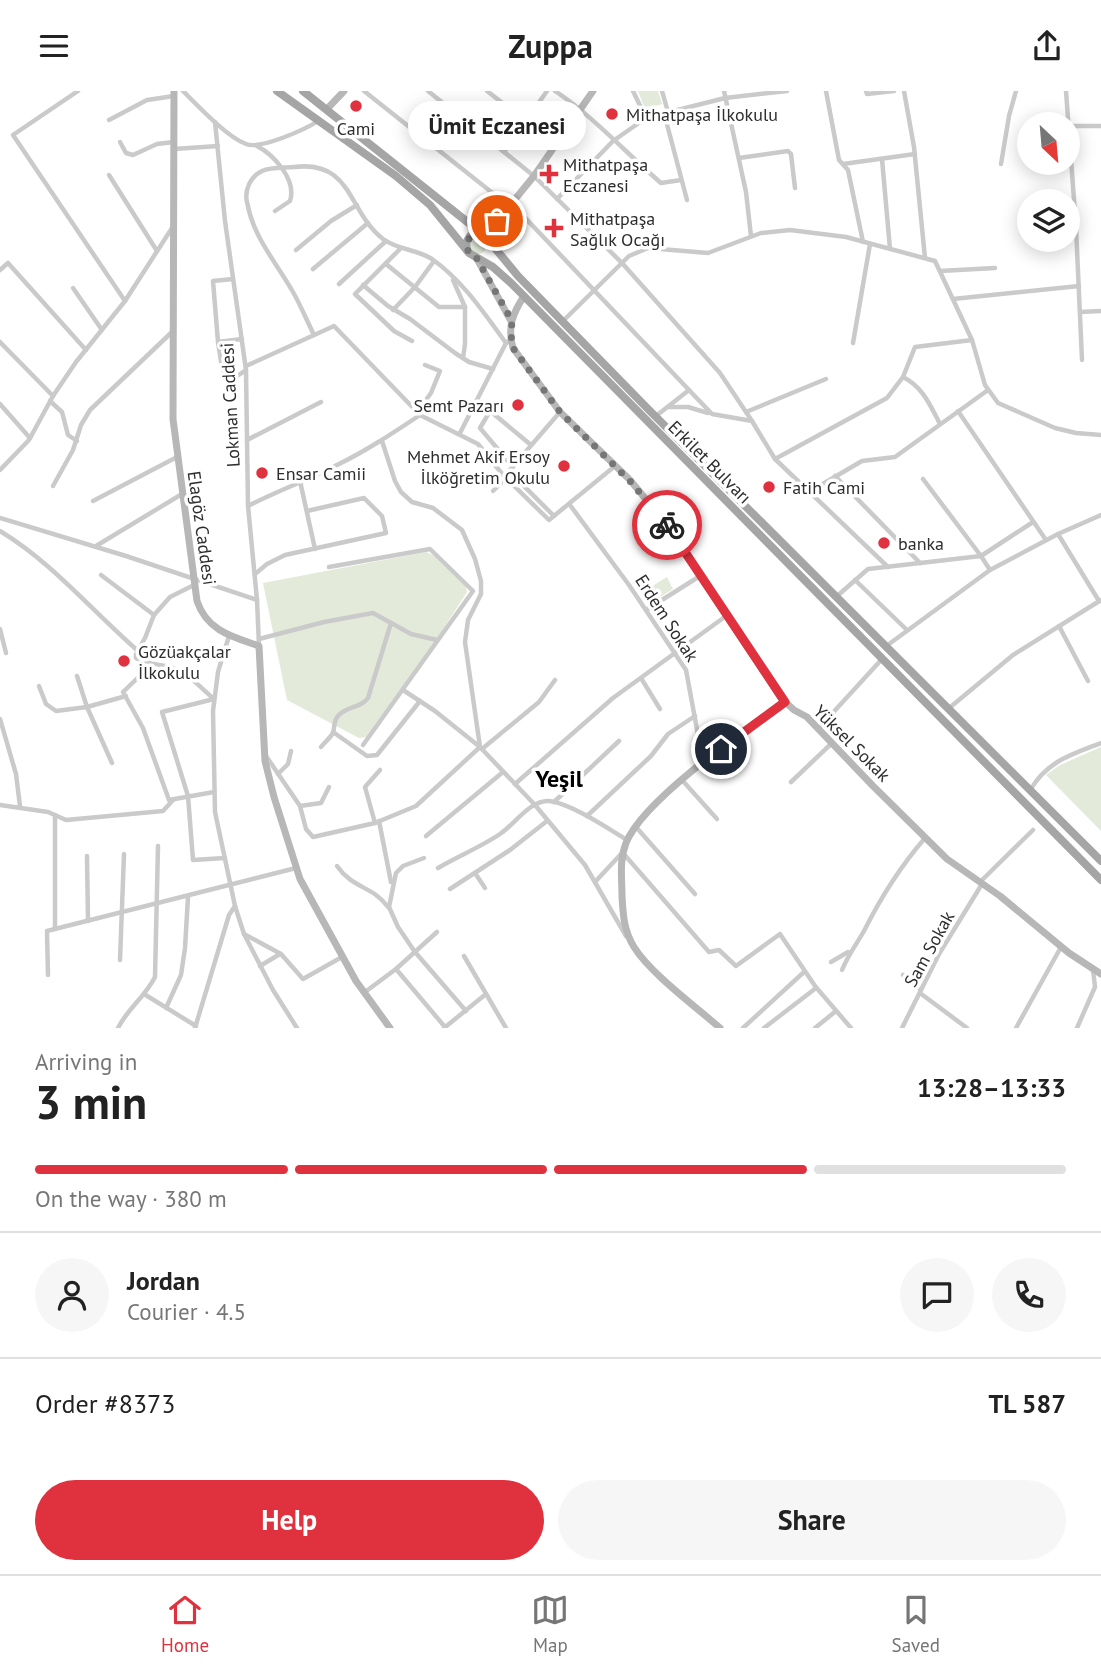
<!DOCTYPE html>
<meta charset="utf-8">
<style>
:root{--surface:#fff;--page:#f6f6f6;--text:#222;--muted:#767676;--line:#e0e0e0;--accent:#e0323e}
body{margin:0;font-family:"PT Sans",sans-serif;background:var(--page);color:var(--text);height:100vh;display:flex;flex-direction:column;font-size:26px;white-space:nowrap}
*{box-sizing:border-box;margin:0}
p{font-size:23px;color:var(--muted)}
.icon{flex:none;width:38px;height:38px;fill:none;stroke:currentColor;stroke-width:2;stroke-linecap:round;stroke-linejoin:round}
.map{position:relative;height:937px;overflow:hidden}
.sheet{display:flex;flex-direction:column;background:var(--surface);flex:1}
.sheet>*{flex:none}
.needle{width:46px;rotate:154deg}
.controls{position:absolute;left:1017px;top:21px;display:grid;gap:14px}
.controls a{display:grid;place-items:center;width:63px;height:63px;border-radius:50%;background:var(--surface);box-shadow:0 4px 18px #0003;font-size:35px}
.pin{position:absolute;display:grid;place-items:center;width:60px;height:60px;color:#fff;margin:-30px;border:4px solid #fff;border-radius:50%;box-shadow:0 2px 7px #0007}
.courier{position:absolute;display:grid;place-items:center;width:70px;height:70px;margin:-35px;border:5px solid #e0323e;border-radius:50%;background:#fff;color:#222;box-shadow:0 2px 9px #0007}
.bubble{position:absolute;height:49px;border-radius:24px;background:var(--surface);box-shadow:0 4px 18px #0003;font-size:23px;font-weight:600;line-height:49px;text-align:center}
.head em{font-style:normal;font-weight:600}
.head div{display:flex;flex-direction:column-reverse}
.head{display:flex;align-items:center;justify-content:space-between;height:119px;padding:0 35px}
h1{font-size:46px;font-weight:600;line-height:52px}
.bar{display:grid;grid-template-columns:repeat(4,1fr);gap:10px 7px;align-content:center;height:84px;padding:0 35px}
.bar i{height:9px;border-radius:5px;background:var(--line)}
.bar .selected{background:var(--accent)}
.bar p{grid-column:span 4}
.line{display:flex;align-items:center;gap:18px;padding:0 35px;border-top:2px solid var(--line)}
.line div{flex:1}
.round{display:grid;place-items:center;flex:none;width:74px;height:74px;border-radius:37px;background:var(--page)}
.cta{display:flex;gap:14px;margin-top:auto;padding:14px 35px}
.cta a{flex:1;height:80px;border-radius:42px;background:var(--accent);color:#fff;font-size:28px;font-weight:600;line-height:80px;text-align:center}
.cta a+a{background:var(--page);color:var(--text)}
header{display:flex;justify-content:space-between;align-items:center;height:91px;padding:0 35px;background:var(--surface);font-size:32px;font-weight:600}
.tab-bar{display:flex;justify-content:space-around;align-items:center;height:98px;border-top:2px solid var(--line);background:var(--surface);font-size:19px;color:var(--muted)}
.tab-bar a{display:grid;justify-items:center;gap:4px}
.tab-bar .selected{color:var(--accent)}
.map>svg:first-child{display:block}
.green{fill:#e3eada}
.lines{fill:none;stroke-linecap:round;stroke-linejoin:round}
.street{stroke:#cacaca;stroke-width:4.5}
.secondary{stroke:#b7b7b7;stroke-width:7}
.primary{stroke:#a5a5a5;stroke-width:8}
.done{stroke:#767676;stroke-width:7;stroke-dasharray:0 12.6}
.route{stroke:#e0323e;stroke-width:9}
.poi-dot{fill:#e0323e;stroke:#fff;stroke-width:2.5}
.labels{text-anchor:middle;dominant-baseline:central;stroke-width:7;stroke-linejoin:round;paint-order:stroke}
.poi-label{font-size:18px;fill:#2d2d2d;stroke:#fff;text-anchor:start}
.street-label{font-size:18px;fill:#2d2d2d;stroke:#fff}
.district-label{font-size:24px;font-weight:bold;fill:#000;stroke:#fff}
</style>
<header><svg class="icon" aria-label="menu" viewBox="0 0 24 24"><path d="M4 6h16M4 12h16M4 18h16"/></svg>Zuppa<svg class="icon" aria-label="share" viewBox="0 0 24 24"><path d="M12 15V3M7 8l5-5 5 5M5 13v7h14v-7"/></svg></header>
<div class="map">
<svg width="1101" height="937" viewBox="0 0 1101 937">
<rect width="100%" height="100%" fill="#fff"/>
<g class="green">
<path d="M638 0H658L662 13 645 18Z"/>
<circle cx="478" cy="154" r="9"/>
<path d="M426 461 433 464 466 496 467 501 438 546 366 646 359 647 287 609 263 492Z"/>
<path d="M667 486 673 498 655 509 649 497Z"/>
<path d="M1101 656V740L1046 684 1060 674Z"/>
</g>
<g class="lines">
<g class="street">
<path d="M78 0 13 44 125 210"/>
<path d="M183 0C198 15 227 46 246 53 260 59 306 38 318 30"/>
<path d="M364 0 509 115"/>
<path d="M428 0 534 85 622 172 720 282 752 330"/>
<path d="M487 0 527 31"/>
<path d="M555 0C594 26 626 62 661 92L681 89"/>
<path d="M633 0 646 27"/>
<path d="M662 0 668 21"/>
<path d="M724 0 746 101 751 145"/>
<path d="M826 0 839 69 848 79 863 151"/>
<path d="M866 0 867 3 894 0"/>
<path d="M904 0 914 56 925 167"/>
<path d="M1066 0 1076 136 1082 269"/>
<path d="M664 22 687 109"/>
<path d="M109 29 147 9 174 5"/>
<path d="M215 31 225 130 246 279 248 415 257 509 259 555"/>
<path d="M1068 35H1101"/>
<path d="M120 51 126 62 133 64 157 53 174 51"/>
<path d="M257 55C274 64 297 89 290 110L275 120"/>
<path d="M174 58 218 55"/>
<path d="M504 61 547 0"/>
<path d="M739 67 788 60 791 63 795 97"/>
<path d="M882 68 890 158"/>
<path d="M843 73 915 63"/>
<path d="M1001 73 1009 25 1016 0"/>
<path d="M109 84 157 160"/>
<path d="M557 108 613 50 646 27 725 7 787 0"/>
<path d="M512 113 689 299"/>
<path d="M401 157 355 203 394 240 412 250"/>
<path d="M296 159 331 130 357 114"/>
<path d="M386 173 439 216H465"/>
<path d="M313 178 368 132"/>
<path d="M0 179 8 172 86 259"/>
<path d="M940 180 995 177"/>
<path d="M233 188 213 190 218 251 242 248"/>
<path d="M453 189 465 216V253L463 267"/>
<path d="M339 193 386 150"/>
<path d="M363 194 388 215 410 228 455 262 469 271 493 278"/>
<path d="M73 197 102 239"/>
<path d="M953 208 1079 195"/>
<path d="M393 219 415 196 434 170"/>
<path d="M1080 221 1101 220"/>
<path d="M563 230 629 165 648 157 708 162 761 142 790 139 846 146 935 170 972 249 985 294 998 312 1055 337 1076 342 1101 344"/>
<path d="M314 244C307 230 301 215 293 201 276 171 253 146 247 111 244 99 251 85 262 80 271 76 284 77 294 76 353 69 347 120 383 148 398 159 416 158 432 168 463 190 484 222 506 252L510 249"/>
<path d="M0 251 53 305"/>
<path d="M218 251 222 277 230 290 246 279"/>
<path d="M853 252 870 153"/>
<path d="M246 275 334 235 420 324 478 353 503 384 549 429 615 375"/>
<path d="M903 286C923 296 930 314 940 333"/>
<path d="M477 309 531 354"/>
<path d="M50 310 62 321 68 344 77 350"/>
<path d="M0 313 30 347"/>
<path d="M668 316H688L708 322"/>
<path d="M490 320 480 337 513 376"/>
<path d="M958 320 1046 449"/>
<path d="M417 321 431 302 440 280 425 274"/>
<path d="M746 321 826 288"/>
<path d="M656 325 689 299 712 323 752 330 775 368 888 476"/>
<path d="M460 342 506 252"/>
<path d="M247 349 321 311"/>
<path d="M775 368 887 307 903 286 915 256 972 249"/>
<path d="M0 379 29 349 53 305 76 271 125 210 172 137"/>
<path d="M835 385 920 472"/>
<path d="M923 388 981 465 1033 431"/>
<path d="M300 390 315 458"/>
<path d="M53 395 73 359 81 334 90 319 172 241"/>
<path d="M493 400 506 387"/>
<path d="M809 401 862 370 895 366 988 299"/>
<path d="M93 410 177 366"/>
<path d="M570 414 629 494 686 579 703 671"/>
<path d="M248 415C277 400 308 389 337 374 366 360 393 342 420 324"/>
<path d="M554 425 509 380 560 321"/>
<path d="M0 427 126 465 257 509"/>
<path d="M0 440C53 472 92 520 138 560"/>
<path d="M1058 443 1099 510"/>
<path d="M96 455 182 403"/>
<path d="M329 476 430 458 473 500 363 654"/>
<path d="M255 483 267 473 285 464 386 442 382 425 364 407 307 420"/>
<path d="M101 484 154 524 145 547 136 563V567C149 574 160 573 173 577 189 583 201 597 214 608"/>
<path d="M855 489 907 539"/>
<path d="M836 506 868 478 981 465 990 479"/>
<path d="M646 519 700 485"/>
<path d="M154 524 170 506 194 494"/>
<path d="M1059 535 1088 590"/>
<path d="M0 538 6 562"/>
<path d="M229 545 218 581 213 620 215 721 235 815 244 843 273 899 297 937"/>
<path d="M259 548 324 531 373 522 411 543 437 549"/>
<path d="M885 556 990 479 1058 443 1101 424"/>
<path d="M151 574 123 601 143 637 169 709 214 701"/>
<path d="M77 585 87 616 112 672"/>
<path d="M641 587 660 618"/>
<path d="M39 595 46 613 56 620 87 616 126 605"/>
<path d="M403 599 435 620 480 656 535 714 585 774 626 845"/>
<path d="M214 608 162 621 188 705 193 769 225 767"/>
<path d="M948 618 1013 564 1101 509"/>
<path d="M0 628 16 683 20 715"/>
<path d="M818 638 882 568"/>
<path d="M333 641 367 665 377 664 420 610"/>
<path d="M321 656C324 652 330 647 333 642 335 636 333 631 338 625 347 614 360 618 368 607L391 532"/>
<path d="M482 658 539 611 555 589"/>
<path d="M266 665 300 715 306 738 313 746 375 732 416 715 480 656 465 551 468 529 481 503V490L475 468 462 439 433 417 412 411 401 401 395 390 382 350"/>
<path d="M278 683 288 673 291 660"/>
<path d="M682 689 717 728"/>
<path d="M791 691 832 652"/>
<path d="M515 693 613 607 726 525"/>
<path d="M1031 698C1047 670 1073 663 1101 652"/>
<path d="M554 711 619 650"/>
<path d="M0 714 48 721 66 729 163 720 173 709"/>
<path d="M300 715 321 712 329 696"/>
<path d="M55 724V838"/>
<path d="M587 725 651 665 668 643 695 625"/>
<path d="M379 730 391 791"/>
<path d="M375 732 365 696 380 679"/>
<path d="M636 736 695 803"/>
<path d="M426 745 503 681"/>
<path d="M623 762 709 861 719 859 736 875 780 843 815 895 851 937"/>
<path d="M87 765 88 830"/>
<path d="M424 767 403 775 396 782 389 816 398 836 415 861 466 920"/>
<path d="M337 775C353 798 373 795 388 816"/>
<path d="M438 777C458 765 481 756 500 743 515 733 530 709 549 710 570 712 609 738 627 749"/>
<path d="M475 782 485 797"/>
<path d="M595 791 621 763"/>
<path d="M980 791 1033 739"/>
<path d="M450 798 510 759 547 730"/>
<path d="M244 843 281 863 303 888 342 866"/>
<path d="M464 865 506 937"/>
<path d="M120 869 124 763"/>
<path d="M831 871 848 861"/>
<path d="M260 875 280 863"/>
<path d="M396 878 445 936"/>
<path d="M842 879C848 864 856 854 864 840 881 806 900 776 925 747"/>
<path d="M48 884 47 840 296 777"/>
<path d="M903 884 921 899"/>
<path d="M365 901 396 878 437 841"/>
<path d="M920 902 967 937"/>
<path d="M144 903 196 935"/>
<path d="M166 917 181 884 185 857 188 806"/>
<path d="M118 937C128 917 145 906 155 886L158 755"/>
<path d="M195 937 229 824 235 815"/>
<path d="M444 937 486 903"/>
<path d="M743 937 804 881"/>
<path d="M764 937 816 897"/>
<path d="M815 937 836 920"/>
<path d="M902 937 939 863 982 793"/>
<path d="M1016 937 1061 856"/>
<path d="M1077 937 1095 896 1093 879"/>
</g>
<g class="secondary">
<path d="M174 0 173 328 197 510C207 540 233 546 259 555L265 670 274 706 300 788 356 890 390 937"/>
<path d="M327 18 344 0"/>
<path d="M485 145 534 85 593 0"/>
<path d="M476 166 511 230"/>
<path d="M524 205C513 222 507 236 513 257L560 321 630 389 667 434 781 607 794 619 807 626 873 695 947 768 1000 805 1069 862 1101 883"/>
<path d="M720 937C696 916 650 882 634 856 624 840 623 824 622 805 622 787 619 770 626 752 643 709 745 639 785 611"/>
</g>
<g class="primary">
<path d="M277 0 396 85 430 114 469 162 493 176 511 192 1101 789"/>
<path d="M303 0 485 145 518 185 648 318 1101 770"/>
<path d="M467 159 466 152 470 145 481 143"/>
</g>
</g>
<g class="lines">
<path class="done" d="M497 130 485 145 477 143 470 145 466 155 469 162 476 166 512 230 511 244 513 257 560 321 630 390 667 434"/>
<path class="route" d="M667 434 785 611 721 658"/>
</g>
<g class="poi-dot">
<circle cx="356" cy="15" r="7"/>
<circle cx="612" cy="23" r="7"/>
<path d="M545.5 72.5h7v7h7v7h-7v7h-7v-7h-7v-7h7z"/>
<path d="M550.5 126.5h7v7h7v7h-7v7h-7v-7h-7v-7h7z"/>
<circle cx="518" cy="314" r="7"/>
<circle cx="564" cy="375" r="7"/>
<circle cx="262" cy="382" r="7"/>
<circle cx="769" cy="396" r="7"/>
<circle cx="884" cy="452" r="7"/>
<circle cx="124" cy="570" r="7"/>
</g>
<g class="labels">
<g class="poi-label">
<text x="626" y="23">Mithatpaşa İlkokulu</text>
<text x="356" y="37" text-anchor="middle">Cami</text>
<text x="563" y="73">Mithatpaşa<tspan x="563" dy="21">Eczanesi</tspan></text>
<text x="570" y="127">Mithatpaşa<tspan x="570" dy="21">Sağlık Ocağı</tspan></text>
<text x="504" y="314" text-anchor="end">Semt Pazarı</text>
<text x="550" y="365" text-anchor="end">Mehmet Akif Ersoy<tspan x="550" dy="21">İlköğretim Okulu</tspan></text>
<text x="276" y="382">Ensar Camii</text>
<text x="783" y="396">Fatih Cami</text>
<text x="898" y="452">banka</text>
<text x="138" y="560">Gözüakçalar<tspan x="138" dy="21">İlkokulu</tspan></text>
</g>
<g class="street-label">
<text transform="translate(230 314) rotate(-93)">Lokman Caddesi</text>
<text transform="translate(710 371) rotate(45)">Erkilet Bulvarı</text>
<text transform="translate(202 437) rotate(82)">Elagöz Caddesi</text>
<text transform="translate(667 527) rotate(57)">Erdem Sokak</text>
<text transform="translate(852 652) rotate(45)">Yüksel Sokak</text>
<text transform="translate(929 858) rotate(-61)">Sam Sokak</text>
</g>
<g class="district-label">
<text x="559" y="687">Yeşil</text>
</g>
</g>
</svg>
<div class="controls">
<a><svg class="needle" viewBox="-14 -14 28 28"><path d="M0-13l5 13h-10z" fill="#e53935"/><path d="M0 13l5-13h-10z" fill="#767676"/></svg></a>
<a><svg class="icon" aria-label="layers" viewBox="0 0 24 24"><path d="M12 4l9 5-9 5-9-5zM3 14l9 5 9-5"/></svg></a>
</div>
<div class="pin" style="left:497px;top:130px;background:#ea580c"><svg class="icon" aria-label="bag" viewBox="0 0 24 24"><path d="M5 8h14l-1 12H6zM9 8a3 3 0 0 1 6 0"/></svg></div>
<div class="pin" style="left:721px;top:658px;background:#1f2937"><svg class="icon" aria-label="home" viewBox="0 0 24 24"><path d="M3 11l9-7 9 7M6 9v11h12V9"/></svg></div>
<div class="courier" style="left:667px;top:434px"><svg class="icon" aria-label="bike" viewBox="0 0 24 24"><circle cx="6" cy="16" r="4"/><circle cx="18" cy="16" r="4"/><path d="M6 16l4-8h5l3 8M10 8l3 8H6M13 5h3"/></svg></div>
<div class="bubble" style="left:408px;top:10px;width:178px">Ümit Eczanesi</div>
</div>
<section class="sheet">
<div class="head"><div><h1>3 min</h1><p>Arriving in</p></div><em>13:28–13:33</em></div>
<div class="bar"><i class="selected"></i><i class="selected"></i><i class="selected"></i><i></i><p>On the way · 380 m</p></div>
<div class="line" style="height:126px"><a class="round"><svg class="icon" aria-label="person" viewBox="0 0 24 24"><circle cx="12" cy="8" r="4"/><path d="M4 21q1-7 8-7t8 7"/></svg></a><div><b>Jordan</b><p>Courier · 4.5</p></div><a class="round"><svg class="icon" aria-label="chat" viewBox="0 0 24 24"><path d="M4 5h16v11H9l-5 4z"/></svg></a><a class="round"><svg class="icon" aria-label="phone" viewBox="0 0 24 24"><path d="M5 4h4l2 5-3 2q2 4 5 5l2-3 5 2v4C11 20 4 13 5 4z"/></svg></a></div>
<div class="line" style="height:91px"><div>Order #8373</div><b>TL 587</b></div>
<div class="cta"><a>Help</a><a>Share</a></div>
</section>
<nav class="tab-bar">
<a class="selected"><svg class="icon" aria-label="home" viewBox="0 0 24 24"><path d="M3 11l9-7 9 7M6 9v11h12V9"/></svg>Home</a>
<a><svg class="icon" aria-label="map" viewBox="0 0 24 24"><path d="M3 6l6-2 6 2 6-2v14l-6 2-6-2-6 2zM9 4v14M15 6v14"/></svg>Map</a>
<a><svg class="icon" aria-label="saved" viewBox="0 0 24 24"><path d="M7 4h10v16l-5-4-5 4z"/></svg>Saved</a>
</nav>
